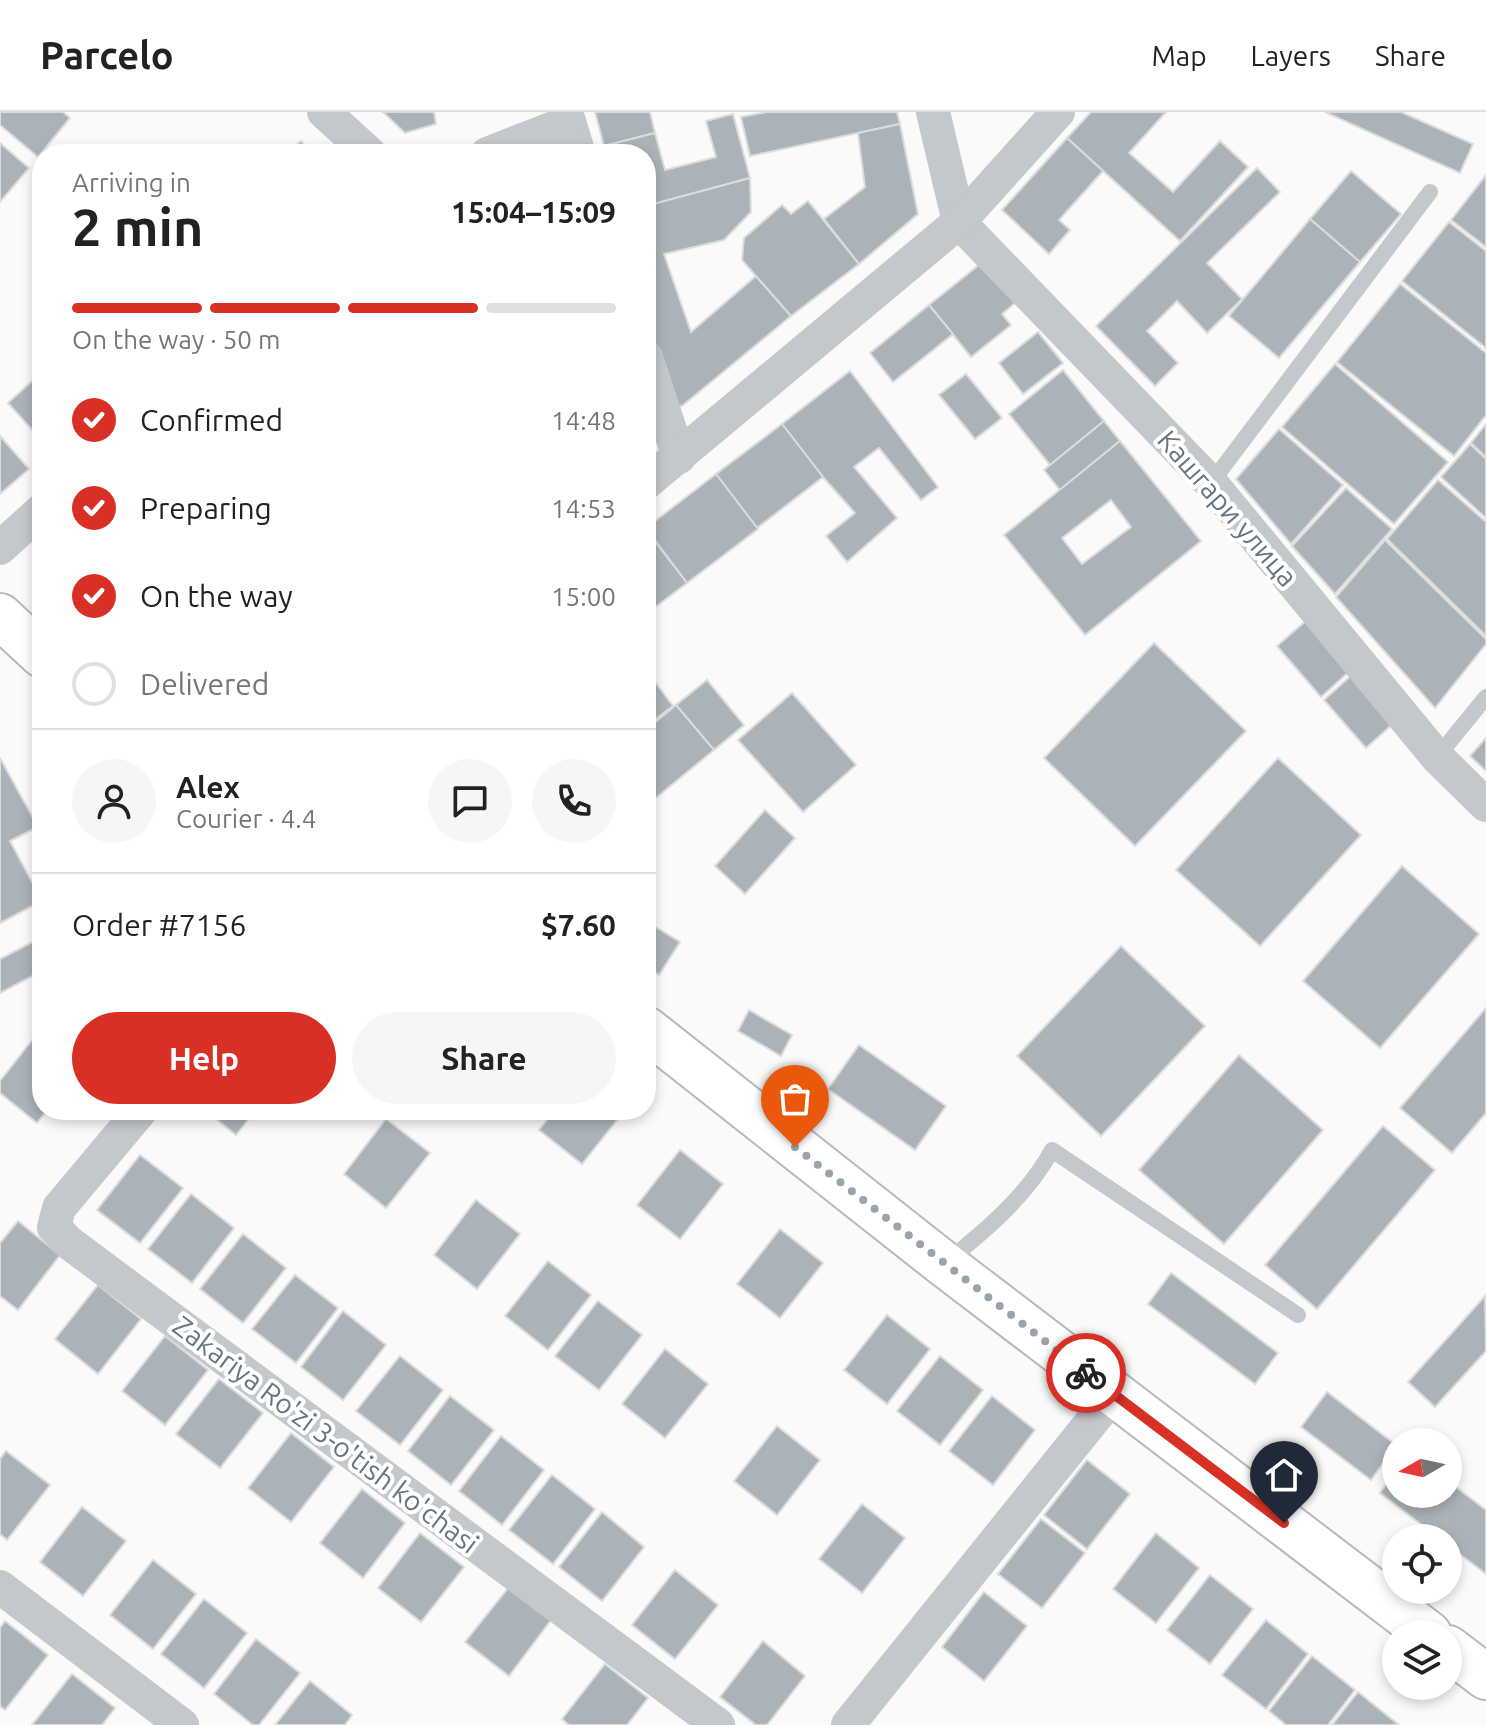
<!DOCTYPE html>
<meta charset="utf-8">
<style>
:root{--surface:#fff;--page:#f6f6f6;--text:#222;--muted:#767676;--line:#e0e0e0;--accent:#d93025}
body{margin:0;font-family:Ubuntu,sans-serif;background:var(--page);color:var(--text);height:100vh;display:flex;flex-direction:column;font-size:30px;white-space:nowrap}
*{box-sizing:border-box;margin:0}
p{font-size:26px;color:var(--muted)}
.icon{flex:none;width:44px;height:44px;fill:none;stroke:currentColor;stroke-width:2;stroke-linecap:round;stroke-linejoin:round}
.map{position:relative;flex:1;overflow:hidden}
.panel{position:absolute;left:32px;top:32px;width:624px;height:976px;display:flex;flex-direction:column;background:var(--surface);border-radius:32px;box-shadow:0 4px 12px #0003}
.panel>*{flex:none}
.needle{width:52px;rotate:261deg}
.fabs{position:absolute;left:1382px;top:1316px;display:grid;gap:16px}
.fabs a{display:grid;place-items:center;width:80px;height:80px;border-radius:50%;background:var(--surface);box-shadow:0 4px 12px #0003;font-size:40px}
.pin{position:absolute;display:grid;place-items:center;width:68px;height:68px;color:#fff;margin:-82px -34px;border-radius:50% 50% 50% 0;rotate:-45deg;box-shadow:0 0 8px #0007}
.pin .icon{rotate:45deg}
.courier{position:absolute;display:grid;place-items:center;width:80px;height:80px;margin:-40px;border:6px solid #d93025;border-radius:50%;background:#fff;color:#222;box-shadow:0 2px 10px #0007}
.headline em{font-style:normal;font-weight:700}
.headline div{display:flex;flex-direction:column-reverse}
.headline{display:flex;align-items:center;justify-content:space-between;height:136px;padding:0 40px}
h1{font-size:52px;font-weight:700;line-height:60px}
.bar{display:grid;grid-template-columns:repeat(4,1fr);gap:12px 8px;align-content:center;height:96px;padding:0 40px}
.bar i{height:10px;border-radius:6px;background:var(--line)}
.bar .active{background:var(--accent)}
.bar p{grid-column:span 4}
.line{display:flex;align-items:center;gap:20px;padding:0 40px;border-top:2px solid var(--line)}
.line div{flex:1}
.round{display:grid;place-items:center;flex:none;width:84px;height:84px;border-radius:42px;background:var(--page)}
ol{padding:0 40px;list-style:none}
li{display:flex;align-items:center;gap:24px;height:88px}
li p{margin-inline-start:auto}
li .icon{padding:8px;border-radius:50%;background:var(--accent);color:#fff;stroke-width:4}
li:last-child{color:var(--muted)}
li i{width:44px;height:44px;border:4px solid var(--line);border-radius:50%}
.button{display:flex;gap:16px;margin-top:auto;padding:16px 40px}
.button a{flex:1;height:92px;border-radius:48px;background:var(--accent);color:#fff;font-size:32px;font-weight:700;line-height:92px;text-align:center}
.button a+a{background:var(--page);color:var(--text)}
header{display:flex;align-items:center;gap:48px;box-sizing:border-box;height:112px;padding:0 40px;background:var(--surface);border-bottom:2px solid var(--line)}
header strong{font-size:38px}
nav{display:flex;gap:44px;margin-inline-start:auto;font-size:28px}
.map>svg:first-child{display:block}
.building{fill:#aab3b9;stroke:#dcdcda;stroke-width:2;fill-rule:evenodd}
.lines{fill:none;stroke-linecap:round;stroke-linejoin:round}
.secondary-casing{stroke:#b3babf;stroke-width:48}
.service{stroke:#c3c8cc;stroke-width:16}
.minor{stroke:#c3c8cc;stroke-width:34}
.secondary{stroke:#fff;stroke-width:44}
.done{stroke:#99a4ac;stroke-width:8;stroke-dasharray:0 14.4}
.route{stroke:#d93025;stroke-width:10}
.labels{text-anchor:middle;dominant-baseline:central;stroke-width:8;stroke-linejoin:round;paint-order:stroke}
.street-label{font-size:28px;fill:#657683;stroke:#fff}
</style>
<header>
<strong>Parcelo</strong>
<nav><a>Map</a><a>Layers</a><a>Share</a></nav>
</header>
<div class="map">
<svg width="1486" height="1613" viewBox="0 0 1486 1613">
<rect width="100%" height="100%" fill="#fafaf8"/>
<g class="building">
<path d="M0 0H63L70 6 38 45 0 13Z"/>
<path d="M383 0H434L436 12 405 21Z"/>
<path d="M595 0H650L655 21 604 34Z"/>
<path d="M767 0H897L900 12 750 44 741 5Z"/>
<path d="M1091 0H1166L1129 41 1173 80 1220 29 1248 55 1180 129 1067 26Z"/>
<path d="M1325 0H1401L1473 32 1460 61Z"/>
<path d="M733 2 750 66 646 94V42H606L604 34 655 21 665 58 716 45 706 9Z"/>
<path d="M900 12 918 102 859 152 824 107 865 75 858 21Z"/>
<path d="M1067 26 1103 59 1059 108 1070 118 1049 142 1002 98Z"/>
<path d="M301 29 312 42H287Z"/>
<path d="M0 31 29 56 0 90Z"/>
<path d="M1257 56 1280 80 1207 151 1242 187 1207 221 1177 189 1147 219 1178 251 1155 274 1096 214Z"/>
<path d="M1351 59 1401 102 1360 150 1310 107Z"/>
<path d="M1486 63V135L1451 108Z"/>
<path d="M750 66 751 100 724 128 664 142 691 220 756 164 791 204 682 294 667 293 646 204V94Z"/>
<path d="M808 89 859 152 791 204 742 148 744 126 782 93 791 102Z"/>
<path d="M1310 107 1360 150 1279 246 1229 204Z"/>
<path d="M1449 110 1486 139V236L1402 169Z"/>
<path d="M984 149 1016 190 1002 202 1011 213 971 245 929 193Z"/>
<path d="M1400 172 1486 241V303L1454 344 1337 250Z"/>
<path d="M929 193 953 222 893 270 870 241Z"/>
<path d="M1038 220 1063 251 1023 282 999 251Z"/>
<path d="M1335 252 1448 350 1394 412 1282 315Z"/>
<path d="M1063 258 1104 309 1050 353 1009 302Z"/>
<path d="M850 259 938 375 921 388 879 336 854 355 897 406 847 450 826 424 855 401 823 365 782 312Z"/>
<path d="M42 260V329L8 291Z"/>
<path d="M966 262 1002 306 975 327 939 283Z"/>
<path d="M1104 309 1120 329 1060 378 1044 358Z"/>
<path d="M782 312 823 365 757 416 716 362Z"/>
<path d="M1486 312V345L1471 331Z"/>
<path d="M1279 317 1343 373 1291 432 1236 367Z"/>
<path d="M0 324 29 357 0 382Z"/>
<path d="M1120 329 1201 429 1085 523 1004 423ZM1111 388 1131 415 1082 452 1062 426Z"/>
<path d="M1470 332 1486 347V406L1441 365Z"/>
<path d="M716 362 758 417 687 471 646 416Z"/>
<path d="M1438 368 1486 410V524L1387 427Z"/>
<path d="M1346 376 1392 417 1335 482 1292 434Z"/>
<path d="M646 418 687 471 646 502Z"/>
<path d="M1385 428 1486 527V532L1435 596 1336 485Z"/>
<path d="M42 446V462L34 453Z"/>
<path d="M1307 508 1351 558 1321 585 1277 534Z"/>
<path d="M1154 531 1246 619 1135 734 1044 646Z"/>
<path d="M646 558 673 594 646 614Z"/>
<path d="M1354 561 1396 609 1366 636 1324 588Z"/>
<path d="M707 568 744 613 714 638 676 593Z"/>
<path d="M792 581 856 653 803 700 738 628Z"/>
<path d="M676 593 714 638 646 694V618Z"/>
<path d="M1486 626V659L1470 644Z"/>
<path d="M0 646 38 715 10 729 42 789 0 811Z"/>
<path d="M1278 646 1361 723 1260 834 1176 758Z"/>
<path d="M765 698 795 726 745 782 715 754Z"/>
<path d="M1402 754 1479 822 1380 936 1303 869Z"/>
<path d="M646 809 680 830 659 863 646 854Z"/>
<path d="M42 825V859L0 881V847Z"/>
<path d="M1121 834 1205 914 1101 1024 1017 944Z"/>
<path d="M1486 896V1001L1452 1041 1400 996Z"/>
<path d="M749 898 792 923 781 944 738 919Z"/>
<path d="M37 922 42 926V998H47L37 1011 0 981V969Z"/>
<path d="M859 933 946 994 915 1038 828 977Z"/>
<path d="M1239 943 1323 1018 1224 1132 1139 1058Z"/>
<path d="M205 998H256L236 1023Z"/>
<path d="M555 998H625L582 1052 539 1018Z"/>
<path d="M386 1007 430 1041 386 1096 344 1062Z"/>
<path d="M1383 1014 1435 1058 1317 1197 1265 1153Z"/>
<path d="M680 1038 723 1072 680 1127 637 1093Z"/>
<path d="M140 1043 183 1076 140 1131 97 1098Z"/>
<path d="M191 1082 234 1116 192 1171 148 1137Z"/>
<path d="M476 1088 520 1122 477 1177 434 1143Z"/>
<path d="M18 1109 60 1143 18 1198 0 1184V1131Z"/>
<path d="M780 1117 823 1151 780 1206 737 1172Z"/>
<path d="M243 1122 286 1156 243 1211 200 1177Z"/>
<path d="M548 1149 591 1183 548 1238 505 1204Z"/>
<path d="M1171 1161 1278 1241 1255 1272 1148 1192Z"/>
<path d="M295 1163 338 1196 296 1251 252 1217Z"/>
<path d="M98 1173 141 1207 98 1262 55 1227Z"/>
<path d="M1485 1184 1486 1239 1435 1295 1408 1270Z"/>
<path d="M598 1189 642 1223 599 1278 555 1244Z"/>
<path d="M343 1199 386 1233 343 1288 301 1255Z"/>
<path d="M887 1203 930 1237 887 1292 844 1258Z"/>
<path d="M165 1224 208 1258 165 1313 122 1279Z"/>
<path d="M665 1237 708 1272 665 1326 622 1292Z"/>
<path d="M400 1244 443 1278 400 1333 356 1299Z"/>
<path d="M940 1244 983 1278 940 1333 897 1299Z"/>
<path d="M219 1267 263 1301 220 1356 176 1322Z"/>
<path d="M1327 1280 1396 1333 1371 1368 1301 1315Z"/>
<path d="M450 1284 494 1318 451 1373 408 1339Z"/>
<path d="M992 1284 1035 1318 993 1373 949 1339Z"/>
<path d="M777 1314 820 1348 777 1403 734 1369Z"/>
<path d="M291 1321 334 1355 291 1410 248 1376Z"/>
<path d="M501 1324 544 1358 502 1413 459 1379Z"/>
<path d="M6 1339 50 1373 7 1428 0 1422V1347Z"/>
<path d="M1087 1348 1130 1382 1087 1437 1044 1403Z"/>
<path d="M1396 1359V1382H1448V1369L1486 1398V1462L1448 1433V1426H1439L1380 1381Z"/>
<path d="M552 1363 595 1397 553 1452 509 1418Z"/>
<path d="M362 1377 405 1411 363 1466 320 1431Z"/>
<path d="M862 1392 905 1426 862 1481 819 1447Z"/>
<path d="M82 1395 126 1429 83 1484 40 1450Z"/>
<path d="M602 1400 644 1435 602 1489 559 1455Z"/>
<path d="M1041 1407 1085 1441 1042 1496 998 1462Z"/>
<path d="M420 1421 464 1455 421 1510 378 1476Z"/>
<path d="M1156 1421 1199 1456 1156 1511 1113 1477Z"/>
<path d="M153 1448 196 1482 153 1537 110 1503Z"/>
<path d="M675 1458 718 1493 675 1547 632 1513Z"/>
<path d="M1210 1463 1253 1497 1210 1552 1167 1518Z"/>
<path d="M509 1475 551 1508 509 1564 465 1530Z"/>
<path d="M984 1480 1027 1514 984 1569 942 1535Z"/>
<path d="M204 1487 247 1521 204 1576 161 1542Z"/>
<path d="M1266 1508 1308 1542 1266 1597 1222 1563Z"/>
<path d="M5 1509 48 1543 5 1598 0 1594V1516Z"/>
<path d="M256 1527 300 1561 259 1613H253L214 1582Z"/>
<path d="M763 1529 805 1564 767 1613H756L720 1585Z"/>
<path d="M1312 1544 1355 1578 1328 1613H1286L1269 1599Z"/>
<path d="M605 1552 648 1586 627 1613H569L562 1607Z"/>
<path d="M72 1562 115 1596 102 1613H32Z"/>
<path d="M310 1569 352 1603 345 1613H275Z"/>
<path d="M1358 1580 1399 1613H1332Z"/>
</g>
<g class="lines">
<defs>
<g id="secondary">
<path d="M0 504 42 543"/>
<path d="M646 917 944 1152 1429 1522"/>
<path d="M1448 1536 1486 1565"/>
</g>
</defs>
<use href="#secondary" class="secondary-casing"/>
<g class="service">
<path d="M1211 371 1430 80"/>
<path d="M1437 645 1486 585"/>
<path d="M945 1151C985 1119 1027 1084 1052 1038L1298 1203"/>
</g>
<g class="minor">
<path d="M324 0 370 42"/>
<path d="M566 0 579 42"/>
<path d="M933 0 959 110 1211 371 1437 645 1486 693"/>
<path d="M487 42 569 10"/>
<path d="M646 245 679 345"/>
<path d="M646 371 959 110 1058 0"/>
<path d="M0 436 42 398"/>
<path d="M141 998 59 1096 54 1115 68 1130 718 1613"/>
<path d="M0 1475 182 1613"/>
<path d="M848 1613 1114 1282"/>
</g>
<use href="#secondary" class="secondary"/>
</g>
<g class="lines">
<path class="done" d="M795 1035 1086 1261"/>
<path class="route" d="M1086 1261 1284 1411"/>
</g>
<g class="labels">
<g class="street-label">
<text transform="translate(1228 396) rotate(49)">Кашгари улица</text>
<text transform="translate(326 1322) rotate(37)">Zakariya Ro'zi 3-o'tish ko'chasi</text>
</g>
</g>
</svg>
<div class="fabs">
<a><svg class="needle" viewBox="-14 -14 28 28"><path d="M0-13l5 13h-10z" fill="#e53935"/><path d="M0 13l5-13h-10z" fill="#767676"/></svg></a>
<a><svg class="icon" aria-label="locate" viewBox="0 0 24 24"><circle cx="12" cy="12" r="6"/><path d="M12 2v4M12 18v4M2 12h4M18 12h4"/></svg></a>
<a><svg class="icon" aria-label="layers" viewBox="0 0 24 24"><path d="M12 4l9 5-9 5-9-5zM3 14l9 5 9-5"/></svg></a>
</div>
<div class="pin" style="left:795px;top:1035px;background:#ea580c"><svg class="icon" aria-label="bag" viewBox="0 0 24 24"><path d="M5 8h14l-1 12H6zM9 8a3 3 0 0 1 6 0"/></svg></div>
<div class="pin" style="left:1284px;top:1411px;background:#1f2937"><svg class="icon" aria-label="home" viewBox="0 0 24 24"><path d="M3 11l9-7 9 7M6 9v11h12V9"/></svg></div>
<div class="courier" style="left:1086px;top:1261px"><svg class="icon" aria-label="bike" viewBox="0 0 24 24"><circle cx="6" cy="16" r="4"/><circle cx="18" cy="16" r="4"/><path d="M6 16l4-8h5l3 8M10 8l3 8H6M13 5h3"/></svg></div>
<section class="panel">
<div class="headline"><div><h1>2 min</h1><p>Arriving in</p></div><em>15:04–15:09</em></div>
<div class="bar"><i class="active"></i><i class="active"></i><i class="active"></i><i></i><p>On the way · 50 m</p></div>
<ol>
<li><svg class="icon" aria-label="check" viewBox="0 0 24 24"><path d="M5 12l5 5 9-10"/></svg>Confirmed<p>14:48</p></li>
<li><svg class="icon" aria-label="check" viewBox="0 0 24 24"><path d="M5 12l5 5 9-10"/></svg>Preparing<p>14:53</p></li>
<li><svg class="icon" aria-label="check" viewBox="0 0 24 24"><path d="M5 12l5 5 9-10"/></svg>On the way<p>15:00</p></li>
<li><i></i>Delivered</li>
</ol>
<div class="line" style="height:144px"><a class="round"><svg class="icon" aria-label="person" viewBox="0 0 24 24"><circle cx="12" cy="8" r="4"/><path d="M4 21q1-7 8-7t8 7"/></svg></a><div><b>Alex</b><p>Courier · 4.4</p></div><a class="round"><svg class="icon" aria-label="chat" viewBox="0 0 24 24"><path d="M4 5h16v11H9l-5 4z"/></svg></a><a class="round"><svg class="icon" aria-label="phone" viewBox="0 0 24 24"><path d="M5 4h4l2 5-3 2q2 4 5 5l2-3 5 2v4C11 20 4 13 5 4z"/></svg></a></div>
<div class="line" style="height:104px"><div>Order #7156</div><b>$7.60</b></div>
<div class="button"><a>Help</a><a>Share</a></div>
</section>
</div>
